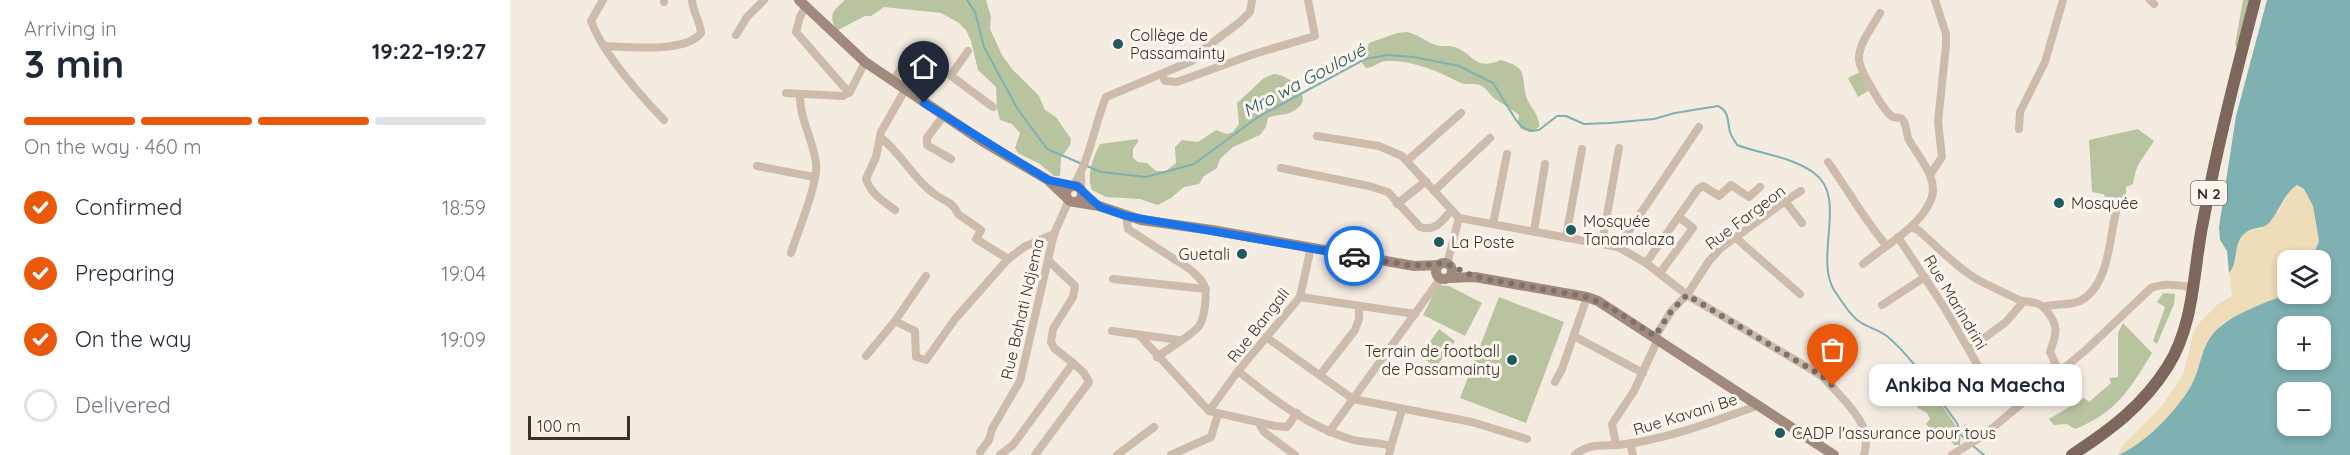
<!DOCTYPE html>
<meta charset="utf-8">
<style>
:root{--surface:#fff;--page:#f2f2f3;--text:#1f2937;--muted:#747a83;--line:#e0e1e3;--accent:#ea580c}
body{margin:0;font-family:Quicksand,sans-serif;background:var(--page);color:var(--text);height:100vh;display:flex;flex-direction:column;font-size:22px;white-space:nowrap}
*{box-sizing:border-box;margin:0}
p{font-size:20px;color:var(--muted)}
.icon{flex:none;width:33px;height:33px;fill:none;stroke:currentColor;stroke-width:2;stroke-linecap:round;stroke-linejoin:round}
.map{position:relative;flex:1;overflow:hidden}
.side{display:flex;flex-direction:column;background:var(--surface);width:510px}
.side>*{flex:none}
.buttons{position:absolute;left:1767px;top:250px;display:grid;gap:12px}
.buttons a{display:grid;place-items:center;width:54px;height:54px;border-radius:12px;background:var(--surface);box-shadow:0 3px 9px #0003;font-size:30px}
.scale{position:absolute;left:18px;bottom:15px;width:102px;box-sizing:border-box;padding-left:6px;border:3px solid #3b302b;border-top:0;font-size:16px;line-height:21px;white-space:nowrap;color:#3b302b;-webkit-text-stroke:4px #fbf5ee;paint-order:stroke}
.pin{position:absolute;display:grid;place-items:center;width:51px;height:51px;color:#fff;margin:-62px -26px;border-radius:50% 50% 50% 0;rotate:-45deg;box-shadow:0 0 6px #0007}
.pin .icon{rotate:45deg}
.courier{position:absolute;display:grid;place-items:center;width:60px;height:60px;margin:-30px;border:4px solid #1a73e8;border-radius:50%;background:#fff;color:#222;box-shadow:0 2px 8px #0007}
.bubble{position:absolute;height:42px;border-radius:12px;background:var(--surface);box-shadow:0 3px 9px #0003;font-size:20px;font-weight:700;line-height:42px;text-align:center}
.summary em{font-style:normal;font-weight:700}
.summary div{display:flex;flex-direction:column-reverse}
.summary{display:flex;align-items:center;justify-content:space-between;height:102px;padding:0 24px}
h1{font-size:39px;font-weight:700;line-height:45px}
.bar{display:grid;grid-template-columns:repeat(4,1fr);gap:9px 6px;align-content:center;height:72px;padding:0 24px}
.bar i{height:8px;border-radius:4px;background:var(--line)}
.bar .active{background:var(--accent)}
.bar p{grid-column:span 4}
ol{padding:0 24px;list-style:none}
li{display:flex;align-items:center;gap:18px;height:66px}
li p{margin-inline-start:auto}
li .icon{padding:6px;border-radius:50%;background:var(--accent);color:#fff;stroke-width:4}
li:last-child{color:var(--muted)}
li i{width:33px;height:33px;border:3px solid var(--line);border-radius:50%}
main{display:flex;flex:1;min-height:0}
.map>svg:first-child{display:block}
.green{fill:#b8c4a0}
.sand{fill:#efdcb8}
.water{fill:#7fb0b2;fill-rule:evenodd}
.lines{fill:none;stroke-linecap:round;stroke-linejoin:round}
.stream{stroke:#7fb0b2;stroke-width:2}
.street{stroke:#cdbbac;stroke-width:8}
.secondary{stroke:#a18a7d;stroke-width:10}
.primary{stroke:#7d675c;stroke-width:12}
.done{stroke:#7c716b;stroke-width:6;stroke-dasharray:0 10.8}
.route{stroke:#1a73e8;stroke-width:8}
.poi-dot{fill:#1f5a5e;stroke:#fbf5ee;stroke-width:2}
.labels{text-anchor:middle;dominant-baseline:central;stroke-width:6;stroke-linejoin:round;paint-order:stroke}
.shield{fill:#fbf5ee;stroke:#756b66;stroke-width:1.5}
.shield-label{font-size:15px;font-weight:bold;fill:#3b302b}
.poi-label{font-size:16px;fill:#3b302b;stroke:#fbf5ee;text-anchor:start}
.street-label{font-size:16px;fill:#3b302b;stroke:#fbf5ee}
.water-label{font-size:18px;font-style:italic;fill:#1f5a5e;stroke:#fbf5ee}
</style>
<main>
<section class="side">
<div class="summary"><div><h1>3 min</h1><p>Arriving in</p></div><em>19:22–19:27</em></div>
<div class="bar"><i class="active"></i><i class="active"></i><i class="active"></i><i></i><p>On the way · 460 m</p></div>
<ol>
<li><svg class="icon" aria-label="check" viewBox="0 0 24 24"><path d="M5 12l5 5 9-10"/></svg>Confirmed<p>18:59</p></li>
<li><svg class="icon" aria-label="check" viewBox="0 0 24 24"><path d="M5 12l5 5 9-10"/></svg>Preparing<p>19:04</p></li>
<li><svg class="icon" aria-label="check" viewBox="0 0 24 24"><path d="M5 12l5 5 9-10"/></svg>On the way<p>19:09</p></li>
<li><i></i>Delivered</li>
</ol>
</section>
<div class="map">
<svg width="1840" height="455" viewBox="0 0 1840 455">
<rect width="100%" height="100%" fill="#f4ebe1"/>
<g class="green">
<path d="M335 0H476L481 17 480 29 492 55 502 69 529 96 535 110 546 117 561 139 560 145 551 158 550 176H544L530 164 508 153 505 148 510 133 502 124 490 120 487 108 486 87 468 70 461 41 456 30 449 23 431 13 374 7 361 16H355L328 30 325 29C319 13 323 11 335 0Z"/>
<path d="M1733 0H1740L1727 48 1725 45Z"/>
<path d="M897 32C908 34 916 42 926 45 932 47 940 45 945 47 965 55 965 71 991 60 1018 68 1011 73 1016 96 1019 107 1030 114 1029 127L1021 132 1011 129 1008 123 1009 115C1001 109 993 104 985 99 980 95 977 89 972 86 965 82 956 86 949 82 928 71 902 60 877 61 869 61 864 68 856 68L852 63 859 43 887 33Z"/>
<path d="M1350 72 1360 90 1348 97 1338 78Z"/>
<path d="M764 74C783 76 808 100 781 112 774 116 765 114 758 118L756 127 750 135 723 147 710 159 707 168 694 176 689 184 674 187 661 198 648 205 630 199 596 197 582 190C576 177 583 156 590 144L628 139V142L623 149V158L628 162 637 163 646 171H656L666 163 665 147 672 140 688 142 706 130 717 134 723 132 729 124 727 103 754 78Z"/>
<path d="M1628 129 1644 141C1633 159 1626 162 1623 184L1616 187V197L1611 204H1601L1593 194 1582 192 1579 140Z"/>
<path d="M928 285 939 286 972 303 955 336 913 315Z"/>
<path d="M1653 293 1665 294 1664 304 1647 344 1643 341 1655 307 1647 302Z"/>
<path d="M989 297 1054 322 1016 423 950 398Z"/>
<path d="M1613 323 1642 353C1620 389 1606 413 1565 429L1557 424 1544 425 1539 419 1574 398 1579 402 1601 383 1599 378 1608 377V333Z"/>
<path d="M929 329 945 341 926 367 910 356Z"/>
<path d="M1396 365 1403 368 1416 380 1415 384C1419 388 1420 392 1423 397 1425 401 1431 402 1433 407 1440 418 1453 431 1450 445H1444L1434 432 1422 431 1416 424 1420 419 1417 413 1408 408 1407 403 1397 402 1401 381 1393 371Z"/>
<path d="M1455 424 1463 428 1467 435 1460 440 1451 432Z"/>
</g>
<path class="sand" d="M1787 185 1794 189 1803 207 1809 241 1801 261H1778L1777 293 1714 322C1694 340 1694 356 1684 380 1672 407 1635 443 1608 455L1613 445 1650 408 1665 387 1674 372 1684 331 1691 321 1708 304 1722 296 1719 273 1726 260 1728 244 1733 234 1740 229H1750L1770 210 1780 189Z"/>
<path class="water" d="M1757 0H1840V455H1608C1635 444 1670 408 1683 382 1690 368 1691 351 1700 338 1713 317 1752 304 1775 295 1782 292 1800 294 1810 294V261H1801L1809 241 1803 206 1794 189 1787 185C1775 192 1769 212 1759 223 1752 230 1741 226 1734 234 1723 244 1729 262 1719 273L1717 251 1710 240 1709 227 1726 116ZM1778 327H1810V360H1778ZM1778 393H1810V426H1778Z"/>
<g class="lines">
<g class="stream">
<path d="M457 0 465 12 474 47 507 108 537 149 591 172 636 177 684 164 748 117 855 59 878 55 904 57 949 66 983 83 1006 120 1012 127 1021 131 1029 130 1047 116H1056L1074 124 1100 123 1144 119 1165 113 1208 106C1220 112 1217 121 1220 132 1221 136 1225 141 1227 145 1251 154 1283 157 1304 173 1338 197 1304 257 1324 290 1331 300 1340 316 1350 322 1359 328 1370 330 1378 337 1405 360 1426 395 1447 423L1451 435 1458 442"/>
<path d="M1462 445 1474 455"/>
</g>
<g class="street">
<path d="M93 0 81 21C93 54 130 95 154 120"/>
<path d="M1640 0 1644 4"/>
<path d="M154 2V0"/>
<path d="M296 6 290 17 286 32 333 86 340 92"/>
<path d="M226 35 237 17 254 0"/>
<path d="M95 46C119 47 176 53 191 33 190 20 183 13 182 0"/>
<path d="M441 75 458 51"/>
<path d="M652 75 655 81 667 82 744 54 805 36 798 0"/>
<path d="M382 81 406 50 483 107"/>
<path d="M276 93 333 96 340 92 355 62"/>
<path d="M434 115 417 138V145L441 159"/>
<path d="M1509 129 1510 112 1535 62 1553 0"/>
<path d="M807 136 869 146 892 156 949 218 1108 247 1136 263 1177 295 1312 376C1324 389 1350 414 1355 432 1357 439 1356 447 1354 455"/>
<path d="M370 137C391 153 402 177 423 193 433 201 443 201 448 214L471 230 466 239 498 259"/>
<path d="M898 160 951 113"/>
<path d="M1318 162C1338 190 1354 219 1376 245"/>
<path d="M247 166 304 177"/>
<path d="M771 168 859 186 878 192 910 227C925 232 932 221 941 211"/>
<path d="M1420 175 1432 157 1428 122 1436 45V34L1425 0"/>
<path d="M563 186C580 160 584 126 596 97L682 61 694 49 730 22 740 12 742 0"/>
<path d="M571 189V175"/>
<path d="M925 190 980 138"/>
<path d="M1275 201 1292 223"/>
<path d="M887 204 916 181"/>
<path d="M385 210C373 201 361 194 356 179L366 157 371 132 395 90"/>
<path d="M616 216 618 229 681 270C686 275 694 281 695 289 697 298 694 319 689 326 684 334 656 350 647 357"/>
<path d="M983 224 997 154"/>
<path d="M1401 227 1408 230C1428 247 1447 268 1470 281 1482 287 1495 293 1507 299 1517 304 1527 299 1536 310 1550 327 1546 334 1540 352L1549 371"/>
<path d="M1024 231 1035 164"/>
<path d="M1056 237 1072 149"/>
<path d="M1388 237 1434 307 1478 383"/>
<path d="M1227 239 1290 294"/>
<path d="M1092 243 1109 148"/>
<path d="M1108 247 1189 127"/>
<path d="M281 253C287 234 309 181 306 163 303 139 289 118 290 94"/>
<path d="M1136 263 1188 189 1193 186 1209 196 1221 185 1239 197 1250 187"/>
<path d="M937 264 949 218"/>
<path d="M1353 264C1376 245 1407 229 1420 202 1431 180 1409 158 1399 140 1396 135 1397 123 1392 119 1390 117 1385 118 1383 117 1374 112 1348 68 1349 58 1349 43 1363 26 1370 13"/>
<path d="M1150 273 1183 228 1169 217"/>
<path d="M603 279 696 289"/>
<path d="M790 297 905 314"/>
<path d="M1372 305 1415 277"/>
<path d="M1533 307C1544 303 1559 306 1570 301 1599 286 1599 240 1606 212"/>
<path d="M385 321 416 276"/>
<path d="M602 331 669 340"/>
<path d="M629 335 699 411 765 426 777 427 787 413"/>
<path d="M1064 336 1133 373"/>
<path d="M756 337 843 399 962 422 1017 439"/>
<path d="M1145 337 1162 310 1177 295 1199 261 1211 248 1275 201 1291 191"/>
<path d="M1459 349 1496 322 1513 302"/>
<path d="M356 356 385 321 405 331 406 357 416 360 445 319 498 259 514 247 544 234"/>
<path d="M728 371C761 398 799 427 840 439 853 443 868 442 881 446L892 410"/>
<path d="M810 375 845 330 849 319V306"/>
<path d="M1045 382 1052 369 1077 297"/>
<path d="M699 411 728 371 790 297 801 247"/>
<path d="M748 422 754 432 785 455"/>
<path d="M819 432 930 279"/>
<path d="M1120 443 1123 455"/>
<path d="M1106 445 1102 424 1124 391 1148 339"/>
<path d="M470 452 479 440 482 429 510 381 544 234 559 200"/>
<path d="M490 455 503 445 563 363 544 348 541 342 543 329 563 297 565 286 539 261"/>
<path d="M525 455 579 382 574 373 563 363"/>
<path d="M607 455 644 427"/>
<path d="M661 455 701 437 708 414"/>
<path d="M879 455 881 446"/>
<path d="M1065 455C1077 444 1091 446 1105 445 1149 442 1205 421 1246 406"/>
<path d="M1442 455 1474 435 1577 349 1641 288C1653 283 1670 285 1682 288"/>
</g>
<g class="secondary">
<path d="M289 0 355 62 475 143 538 180 557 198"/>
<circle cx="564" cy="194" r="8"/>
<path d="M565 202 589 206 631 220 702 230 904 266 929 265"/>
<circle cx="934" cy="271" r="8"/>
<path d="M938 278 965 277 1077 297 1088 301 1324 455"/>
</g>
<path class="primary" d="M1562 455C1600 430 1633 406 1658 366 1685 323 1683 270 1693 222 1707 147 1726 73 1745 0"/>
</g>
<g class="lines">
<path class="done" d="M844 256 904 266 935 263 965 277 1077 297 1098 306 1145 336 1162 310 1177 295 1312 376 1323 386"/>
<path class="route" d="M414 103 538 180 567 186 590 207 616 216 844 256"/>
</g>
<g class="poi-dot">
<circle cx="608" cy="44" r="6"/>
<circle cx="1549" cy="203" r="6"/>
<circle cx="1061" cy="230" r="6"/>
<circle cx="929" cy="242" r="6"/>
<circle cx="732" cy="254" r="6"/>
<circle cx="1002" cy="360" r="6"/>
<circle cx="1270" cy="433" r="6"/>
</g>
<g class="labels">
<rect class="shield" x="1681" y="181" width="36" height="24" rx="4.5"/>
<g class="shield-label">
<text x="1699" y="193">N 2</text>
</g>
<g class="poi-label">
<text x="620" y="35">Collège de<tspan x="620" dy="18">Passamainty</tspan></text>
<text x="1561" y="203">Mosquée</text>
<text x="1073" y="221">Mosquée<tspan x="1073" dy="18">Tanamalaza</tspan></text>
<text x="941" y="242">La Poste</text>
<text x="720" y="254" text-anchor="end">Guetali</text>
<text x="990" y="351" text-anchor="end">Terrain de football<tspan x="990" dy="18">de Passamainty</tspan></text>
<text x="1282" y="433">CADP l'assurance pour tous</text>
</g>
<g class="street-label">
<text transform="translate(1235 217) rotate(-37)">Rue Fargeon</text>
<text transform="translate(1446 302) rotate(59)">Rue Marindrini</text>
<text transform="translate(512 309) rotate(-77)">Rue Bahati Ndjema</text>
<text transform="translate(748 325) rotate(-52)">Rue Bangali</text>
<text transform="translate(1175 414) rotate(-17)">Rue Kavani Be</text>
</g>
<g class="water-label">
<text transform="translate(794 80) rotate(-28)">Mro wa Gouloué</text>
</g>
</g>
</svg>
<div class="buttons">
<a><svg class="icon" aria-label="layers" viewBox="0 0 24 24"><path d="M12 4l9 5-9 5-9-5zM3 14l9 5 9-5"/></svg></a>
<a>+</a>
<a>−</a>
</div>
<div class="scale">100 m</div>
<div class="pin" style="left:1323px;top:386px;background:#ea580c"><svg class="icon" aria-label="bag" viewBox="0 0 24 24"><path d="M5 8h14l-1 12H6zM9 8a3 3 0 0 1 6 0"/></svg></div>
<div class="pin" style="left:414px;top:103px;background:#1f2937"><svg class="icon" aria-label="home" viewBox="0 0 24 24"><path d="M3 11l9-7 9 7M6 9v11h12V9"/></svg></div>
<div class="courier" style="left:844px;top:256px"><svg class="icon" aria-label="car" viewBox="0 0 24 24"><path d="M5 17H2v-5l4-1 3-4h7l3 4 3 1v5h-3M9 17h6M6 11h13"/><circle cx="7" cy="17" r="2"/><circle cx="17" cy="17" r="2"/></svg></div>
<div class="bubble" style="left:1359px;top:364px;width:213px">Ankiba Na Maecha</div>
</div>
</main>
